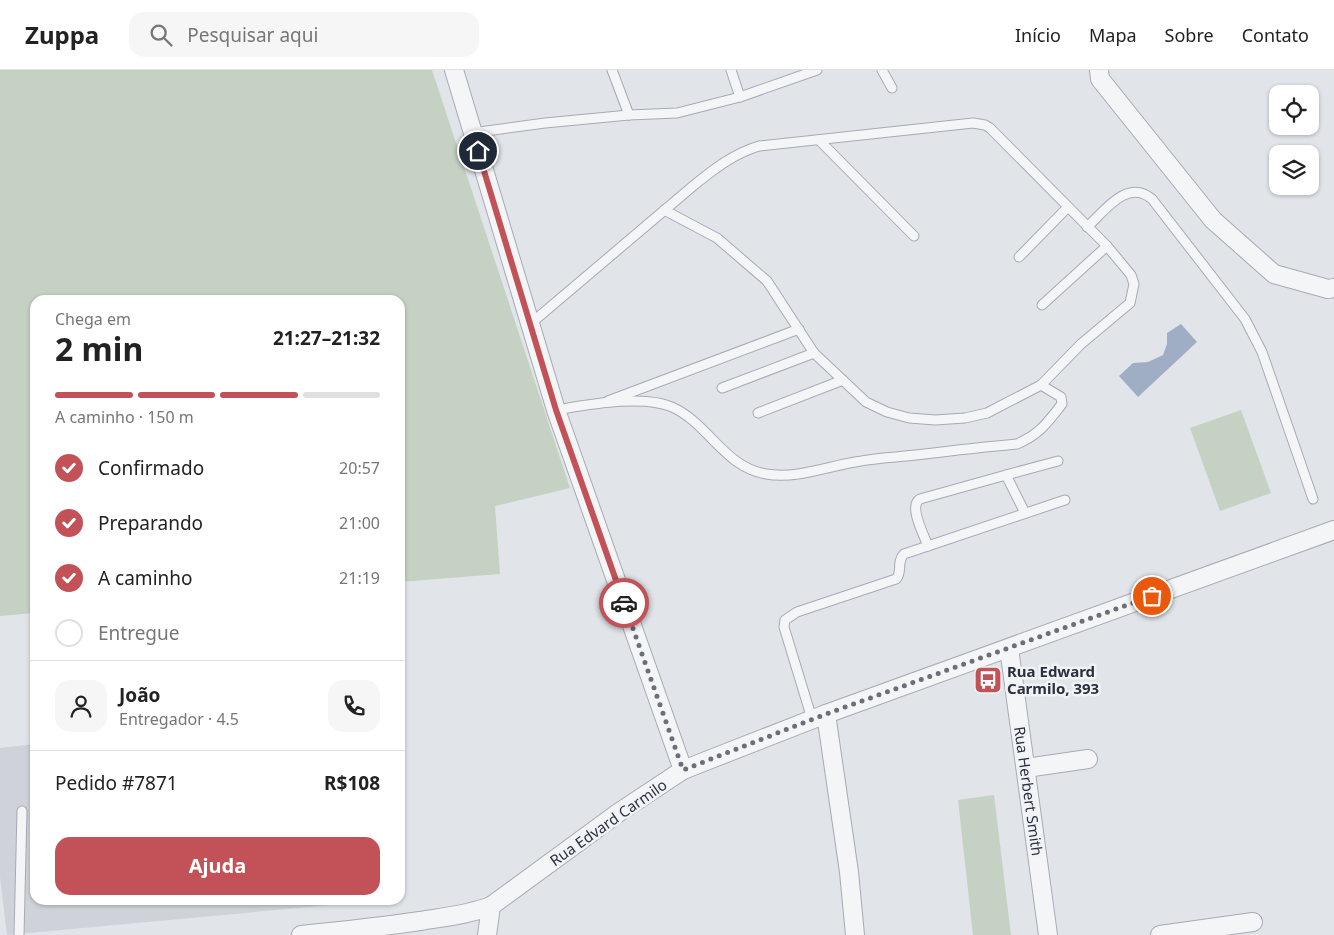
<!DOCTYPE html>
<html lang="pt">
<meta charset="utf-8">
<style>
:root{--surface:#fff;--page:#f6f6f6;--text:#222;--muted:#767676;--line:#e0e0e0;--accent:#c25257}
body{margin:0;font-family:"Noto Sans",sans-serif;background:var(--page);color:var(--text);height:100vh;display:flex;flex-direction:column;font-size:19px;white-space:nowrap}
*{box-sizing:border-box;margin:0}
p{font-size:16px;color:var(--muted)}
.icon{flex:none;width:28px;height:28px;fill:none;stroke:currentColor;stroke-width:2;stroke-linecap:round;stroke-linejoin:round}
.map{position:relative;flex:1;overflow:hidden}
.details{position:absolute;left:30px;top:225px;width:375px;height:610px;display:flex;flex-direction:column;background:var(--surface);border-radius:15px;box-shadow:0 1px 4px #0004}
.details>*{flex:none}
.tools{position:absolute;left:1269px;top:15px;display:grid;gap:10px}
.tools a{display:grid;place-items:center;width:50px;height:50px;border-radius:10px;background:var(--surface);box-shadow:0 1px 4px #0004;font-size:25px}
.pin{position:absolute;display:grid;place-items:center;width:42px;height:42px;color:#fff;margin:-21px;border:2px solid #fff;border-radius:50%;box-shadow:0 1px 5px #0007}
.courier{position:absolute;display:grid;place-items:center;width:50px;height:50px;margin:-25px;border:4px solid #c25257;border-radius:50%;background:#fff;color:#222;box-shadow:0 1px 6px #0007}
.overview em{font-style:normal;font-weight:700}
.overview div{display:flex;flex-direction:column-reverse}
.overview{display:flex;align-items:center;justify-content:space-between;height:85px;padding:0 25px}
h1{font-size:32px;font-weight:700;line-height:38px}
.bar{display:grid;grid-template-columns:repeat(4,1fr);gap:8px 5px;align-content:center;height:60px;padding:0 25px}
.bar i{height:6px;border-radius:4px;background:var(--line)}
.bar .current{background:var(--accent)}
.bar p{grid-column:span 4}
.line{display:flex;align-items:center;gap:12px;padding:0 25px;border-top:1px solid var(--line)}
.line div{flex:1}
.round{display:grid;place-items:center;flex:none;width:52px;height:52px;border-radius:15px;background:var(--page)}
ol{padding:0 25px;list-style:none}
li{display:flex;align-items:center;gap:15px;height:55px}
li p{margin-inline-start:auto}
li .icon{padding:5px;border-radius:50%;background:var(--accent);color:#fff;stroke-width:4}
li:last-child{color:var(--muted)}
li i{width:28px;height:28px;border:2px solid var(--line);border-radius:50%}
.action{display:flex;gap:10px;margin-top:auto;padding:10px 25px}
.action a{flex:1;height:58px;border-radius:15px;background:var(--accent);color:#fff;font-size:20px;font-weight:700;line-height:58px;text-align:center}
header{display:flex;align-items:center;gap:30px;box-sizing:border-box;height:70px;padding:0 25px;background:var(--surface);border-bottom:1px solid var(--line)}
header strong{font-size:24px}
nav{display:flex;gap:28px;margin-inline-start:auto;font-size:18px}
.search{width:350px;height:45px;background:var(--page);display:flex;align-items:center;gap:12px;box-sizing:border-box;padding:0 18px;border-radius:15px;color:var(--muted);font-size:19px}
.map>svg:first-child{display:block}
.built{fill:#d0d2da}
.green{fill:#c5d2c3}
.water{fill:#a0aec5}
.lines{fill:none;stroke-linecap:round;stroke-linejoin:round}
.lane-casing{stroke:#a7aab3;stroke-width:11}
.street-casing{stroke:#a7aab3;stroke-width:20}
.lane{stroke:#f4f5f7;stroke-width:9}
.street{stroke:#f4f5f7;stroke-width:18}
.done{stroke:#6b6f7a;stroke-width:5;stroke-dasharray:0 9}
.route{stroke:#c25257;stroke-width:6}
.labels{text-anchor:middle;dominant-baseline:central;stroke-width:5;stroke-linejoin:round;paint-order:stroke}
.poi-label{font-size:15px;font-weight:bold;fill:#2b303f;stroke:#f1f3f6;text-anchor:start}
.street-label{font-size:15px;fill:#2b303f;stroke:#f1f3f6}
</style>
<header>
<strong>Zuppa</strong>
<div class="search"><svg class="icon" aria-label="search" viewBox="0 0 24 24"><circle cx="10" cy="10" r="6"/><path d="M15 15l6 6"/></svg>Pesquisar aqui</div>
<nav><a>Início</a><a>Mapa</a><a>Sobre</a><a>Contato</a></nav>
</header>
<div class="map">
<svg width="1334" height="865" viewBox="0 0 1334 865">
<rect width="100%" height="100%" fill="#e1e4e9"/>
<path class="built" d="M35 674V830H384L7 865 0 807V678Z"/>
<g class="green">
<path d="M0 0H432L570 418 495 436 500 504 400 512V230H35V543L0 546Z"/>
<path d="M1241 340 1271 423 1220 441 1190 358Z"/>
<path d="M994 725 1011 865H973L958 730Z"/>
</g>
<path class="water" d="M1181 254 1197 272 1138 327 1119 306 1133 293 1148 292 1163 285 1167 274V263Z"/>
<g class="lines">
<defs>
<g id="lane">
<path d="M612 0 629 45"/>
<path d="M731 0 740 27"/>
<path d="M882 0 892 18"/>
<path d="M472 63 545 53 629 45 677 43 740 27 817 0"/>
<path d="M819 70 914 166"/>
<path d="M664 140 717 168 767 211 814 283 866 332 887 342 909 348 935 350 965 348 987 343 1041 315"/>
<path d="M1087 157C1105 141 1127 108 1152 129L1245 249 1262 282 1313 429"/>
<path d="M1019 187 1067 138"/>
<path d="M1042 235 1107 176"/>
<path d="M529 255 693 116C714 99 733 84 759 76L973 53 985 55 990 58 1107 176 1131 205 1134 214 1130 233 1081 274 1041 315 1061 327 1062 334C1047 353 1040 364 1017 374 983 377 949 381 916 385 896 387 875 388 855 392 826 397 796 409 766 404 724 397 708 353 672 337 643 324 587 335 556 340"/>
<path d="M722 318 814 283"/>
<path d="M608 331 799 259"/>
<path d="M758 343 843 310"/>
<path d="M1006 405 1058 391"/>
<path d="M928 476C924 465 908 436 920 429L1006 405 1025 443"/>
<path d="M812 649 784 557 785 550 797 542 896 509C903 502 896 492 904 484L1065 430"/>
<path d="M19 865 22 741"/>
</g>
<g id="street">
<path d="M454 0 556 340 683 700"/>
<path d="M1099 0 1100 9 1213 150 1274 204 1328 219 1334 218"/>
<path d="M1009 578 1048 865"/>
<path d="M826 644 849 802 855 865"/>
<path d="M1026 698 1088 689"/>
<path d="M301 865C341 861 380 857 420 851 444 847 467 845 491 836L618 743 683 700 826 644 1334 460"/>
<path d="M487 865 491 836"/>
<path d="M1160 865 1253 852"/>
</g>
</defs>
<use href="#lane" class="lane-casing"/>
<use href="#street" class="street-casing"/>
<use href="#lane" class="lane"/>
<use href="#street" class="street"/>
</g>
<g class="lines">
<path class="done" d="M624 533 683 700 826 644 1152 526"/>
<path class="route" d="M478 81 556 340 624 533"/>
</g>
<defs>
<symbol id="bus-square" viewBox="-11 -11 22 22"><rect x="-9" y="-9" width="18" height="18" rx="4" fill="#c25257" stroke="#f1f3f6"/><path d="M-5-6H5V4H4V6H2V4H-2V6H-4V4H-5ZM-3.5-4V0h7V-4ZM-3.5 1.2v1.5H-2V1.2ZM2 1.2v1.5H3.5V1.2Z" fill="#fff"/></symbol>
</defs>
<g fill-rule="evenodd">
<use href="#bus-square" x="972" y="594" width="32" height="32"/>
</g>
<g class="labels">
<g class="poi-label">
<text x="1007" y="601">Rua Edward<tspan x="1007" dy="17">Carmilo, 393</tspan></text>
</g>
<g class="street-label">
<text transform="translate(1029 721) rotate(82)">Rua Herbert Smith</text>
<text transform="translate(608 752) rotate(-35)">Rua Edvard Carmilo</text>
</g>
</g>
</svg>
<div class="tools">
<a><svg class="icon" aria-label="locate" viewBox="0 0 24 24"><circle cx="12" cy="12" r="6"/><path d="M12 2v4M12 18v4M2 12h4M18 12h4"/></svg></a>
<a><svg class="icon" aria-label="layers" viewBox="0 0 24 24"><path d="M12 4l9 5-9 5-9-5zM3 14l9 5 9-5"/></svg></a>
</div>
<div class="pin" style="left:1152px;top:526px;background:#ea580c"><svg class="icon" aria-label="bag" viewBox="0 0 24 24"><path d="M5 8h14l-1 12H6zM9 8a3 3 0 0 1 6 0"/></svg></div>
<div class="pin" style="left:478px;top:81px;background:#1f2937"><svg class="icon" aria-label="home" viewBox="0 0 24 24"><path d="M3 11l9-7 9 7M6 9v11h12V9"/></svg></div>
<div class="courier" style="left:624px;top:533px"><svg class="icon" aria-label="car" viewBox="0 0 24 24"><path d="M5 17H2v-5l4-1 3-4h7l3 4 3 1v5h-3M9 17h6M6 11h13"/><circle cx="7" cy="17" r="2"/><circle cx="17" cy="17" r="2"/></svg></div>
<section class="details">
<div class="overview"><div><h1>2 min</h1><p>Chega em</p></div><em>21:27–21:32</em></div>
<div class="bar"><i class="current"></i><i class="current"></i><i class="current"></i><i></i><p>A caminho · 150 m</p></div>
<ol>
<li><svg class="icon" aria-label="check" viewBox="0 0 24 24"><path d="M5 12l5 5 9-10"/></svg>Confirmado<p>20:57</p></li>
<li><svg class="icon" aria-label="check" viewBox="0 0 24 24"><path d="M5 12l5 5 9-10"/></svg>Preparando<p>21:00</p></li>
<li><svg class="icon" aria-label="check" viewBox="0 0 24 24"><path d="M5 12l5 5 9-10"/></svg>A caminho<p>21:19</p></li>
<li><i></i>Entregue</li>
</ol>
<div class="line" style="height:90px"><a class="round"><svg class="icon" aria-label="person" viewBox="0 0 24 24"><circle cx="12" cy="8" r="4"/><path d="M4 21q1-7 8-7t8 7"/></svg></a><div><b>João</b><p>Entregador · 4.5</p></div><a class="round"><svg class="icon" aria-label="phone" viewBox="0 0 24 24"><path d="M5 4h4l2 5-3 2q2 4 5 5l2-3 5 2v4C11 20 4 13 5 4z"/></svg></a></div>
<div class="line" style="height:65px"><div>Pedido #7871</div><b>R$108</b></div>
<div class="action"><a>Ajuda</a></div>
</section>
</div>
